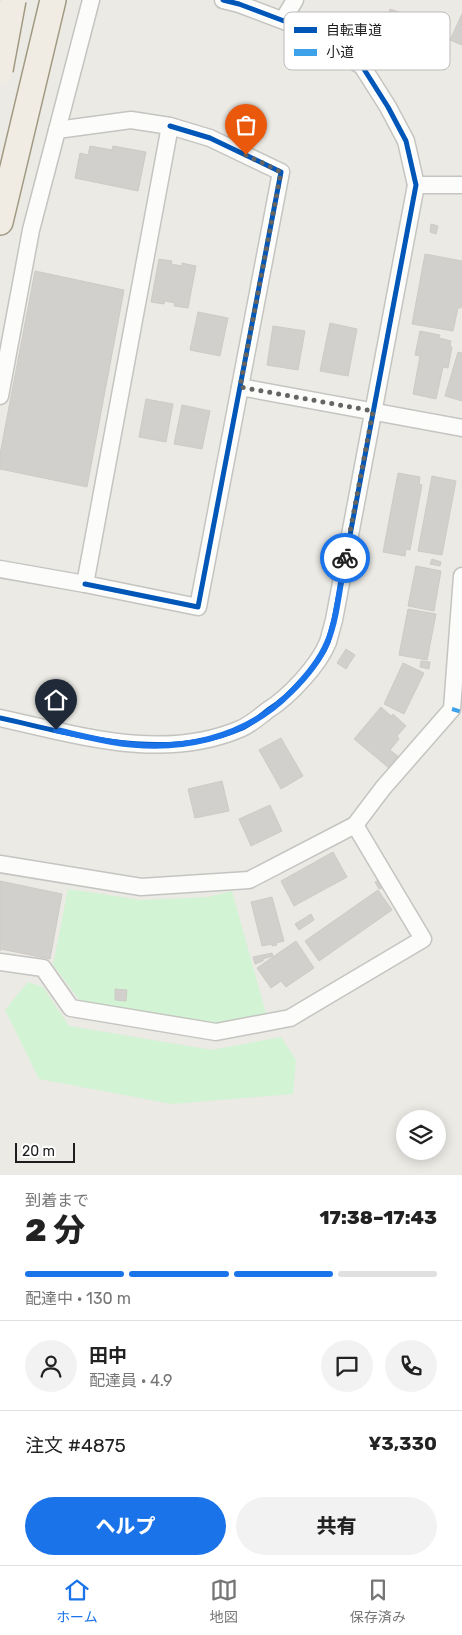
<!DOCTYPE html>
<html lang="ja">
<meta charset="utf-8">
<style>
:root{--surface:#fff;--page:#f2f2f2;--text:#222;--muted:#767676;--line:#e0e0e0;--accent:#1a73e8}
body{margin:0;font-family:Rubik,"Noto Sans JP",sans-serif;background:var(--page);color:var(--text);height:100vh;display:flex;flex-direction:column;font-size:19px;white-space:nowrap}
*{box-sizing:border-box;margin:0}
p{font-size:16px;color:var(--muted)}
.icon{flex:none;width:28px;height:28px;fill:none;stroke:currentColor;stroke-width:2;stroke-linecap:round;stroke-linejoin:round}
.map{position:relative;height:1175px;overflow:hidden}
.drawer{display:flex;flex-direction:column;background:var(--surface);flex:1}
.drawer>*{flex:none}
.fabs{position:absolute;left:396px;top:1110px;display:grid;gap:10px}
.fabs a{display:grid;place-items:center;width:50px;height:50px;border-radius:50%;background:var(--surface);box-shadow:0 2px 12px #0003;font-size:25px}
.scale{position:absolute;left:15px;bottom:12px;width:60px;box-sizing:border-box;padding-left:5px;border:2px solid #1d1d1d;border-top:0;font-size:14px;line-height:18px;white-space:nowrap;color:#1d1d1d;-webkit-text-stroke:4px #fff;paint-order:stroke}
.pin{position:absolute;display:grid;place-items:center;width:42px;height:42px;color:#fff;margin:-51px -21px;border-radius:50% 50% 50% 0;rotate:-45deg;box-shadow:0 0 5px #0007}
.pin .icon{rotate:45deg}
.courier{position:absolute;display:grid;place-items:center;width:50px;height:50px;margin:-25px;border:4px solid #1a73e8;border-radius:50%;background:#fff;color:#222;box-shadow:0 1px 6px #0007}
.summary em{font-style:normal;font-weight:800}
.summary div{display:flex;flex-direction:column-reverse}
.summary{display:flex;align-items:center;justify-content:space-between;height:85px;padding:0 25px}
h1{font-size:32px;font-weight:800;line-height:38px}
.bar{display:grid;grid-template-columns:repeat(4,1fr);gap:8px 5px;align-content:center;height:60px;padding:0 25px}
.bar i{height:6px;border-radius:4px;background:var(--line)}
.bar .active{background:var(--accent)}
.bar p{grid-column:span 4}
.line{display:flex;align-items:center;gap:12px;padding:0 25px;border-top:1px solid var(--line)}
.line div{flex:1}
.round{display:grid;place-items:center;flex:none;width:52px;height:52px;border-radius:26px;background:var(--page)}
.button{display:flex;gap:10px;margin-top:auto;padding:10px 25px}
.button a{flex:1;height:58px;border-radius:30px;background:var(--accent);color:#fff;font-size:20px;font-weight:800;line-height:58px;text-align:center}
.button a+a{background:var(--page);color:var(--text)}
.tab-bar{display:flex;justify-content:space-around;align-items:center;height:70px;border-top:1px solid var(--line);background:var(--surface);font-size:14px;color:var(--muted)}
.tab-bar a{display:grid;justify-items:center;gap:2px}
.tab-bar .active{color:var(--accent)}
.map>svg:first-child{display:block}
.park{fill:#d2f3d4}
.building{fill:#d2d0cc;stroke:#cecbc6}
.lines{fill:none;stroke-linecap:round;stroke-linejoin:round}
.street-casing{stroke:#c4c4c1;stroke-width:19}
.primary-casing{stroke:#a19a82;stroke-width:28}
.street{stroke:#fcfcfb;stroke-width:16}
.primary{stroke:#f1ece3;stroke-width:25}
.primary-bridge-casing{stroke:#a19a82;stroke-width:28;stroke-linecap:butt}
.primary-bridge{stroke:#f1ece3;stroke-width:25}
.quiet{stroke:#3da2ea;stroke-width:4;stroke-dasharray:8 4;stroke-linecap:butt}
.cycleway-casing{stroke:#fff;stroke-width:8}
.cycleway{stroke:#0057b8;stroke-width:5}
.done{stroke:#656563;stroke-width:5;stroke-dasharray:0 9}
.route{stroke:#1a73e8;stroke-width:6}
.key{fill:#fff;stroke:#bbb;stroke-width:1}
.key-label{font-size:14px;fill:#1d1d1d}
</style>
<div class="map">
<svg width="462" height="1175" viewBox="0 0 462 1175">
<rect width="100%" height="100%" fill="#ebeae5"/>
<g class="park">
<path d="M68 889 141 900 208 897 232 891 268 1021 216 1032 87 1010 53 965Z"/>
<path d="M28 982 43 987 69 1026 212 1050 281 1037 296 1060 293 1094 172 1104 39 1079 5 1010Z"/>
</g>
<g class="building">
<path d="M390 9 420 19 416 34 419 35 413 53 379 41 381 36 379 35 383 23 385 24Z"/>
<path d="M462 14V45L450 40Z"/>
<path d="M90 146 112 150 113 146 146 152 138 191 75 178 80 153 88 155Z"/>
<path d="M431 224 438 226 436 234 430 232Z"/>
<path d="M425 254 462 261V301L461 308H458L453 331 412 324Z"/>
<path d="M159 259 172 261 171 264 182 266V263L196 266 188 308 174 306 175 303 165 301 164 304 151 302Z"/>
<path d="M35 271 124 290 87 487 0 469V454Z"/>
<path d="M198 312 228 318 220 356 190 350Z"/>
<path d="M330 323 357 329 348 376 320 371Z"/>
<path d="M273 326 305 331 298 370 267 365Z"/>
<path d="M420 331 440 335 439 338 451 341 450 346 452 347 448 368 443 367 436 399 413 394 420 356 415 355Z"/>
<path d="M458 352 462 353V401L445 396Z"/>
<path d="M146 399 173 404 166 442 139 437Z"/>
<path d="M182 405 210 411 202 449 174 444Z"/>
<path d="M398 473 420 477 419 484 422 485 410 550 406 549 405 556 383 552Z"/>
<path d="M432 476 456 481 442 555 418 551Z"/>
<path d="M432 559 441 562 440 566 430 564Z"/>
<path d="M416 566 441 571 434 611 408 606Z"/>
<path d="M408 609 436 614 427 660 399 655Z"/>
<path d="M346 649 355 655 346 669 337 663Z"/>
<path d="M421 661 430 662 429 669 420 667Z"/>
<path d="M403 663 424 673 404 714 384 704Z"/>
<path d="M381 707 391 716 393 714 406 726 397 736 399 739 390 750 399 757 389 768 354 739Z"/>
<path d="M281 738 303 776 281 789 259 750Z"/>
<path d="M222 781 229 811 195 818 188 789Z"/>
<path d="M270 805 282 831 251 846 239 819Z"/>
<path d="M333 852 347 877 294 906 281 881Z"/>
<path d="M381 879 384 887 379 889 375 882Z"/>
<path d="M0 881 62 894 50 959 1 949 0 951Z"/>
<path d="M378 890 392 910 319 961 305 941Z"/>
<path d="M272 897 284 941 276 943 277 945 272 946V944L262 946 251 902Z"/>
<path d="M311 914 314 920 299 930 295 924Z"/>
<path d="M296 941 314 968 286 987 281 981 271 988 257 968Z"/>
<path d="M272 953 273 956 263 959V961L255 964 253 957Z"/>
<path d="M115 989 127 990 126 1001 115 1000Z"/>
</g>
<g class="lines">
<defs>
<g id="street">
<path d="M283 20 295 0"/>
<path d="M416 185H462"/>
<path d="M240 387 462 428"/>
<path d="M0 396 31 230 91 0"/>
<path d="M0 569 85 584 170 126 131 120 57 130"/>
<path d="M85 584 198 607 281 172 210 138 170 126"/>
<path d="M0 718C78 735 162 762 240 729 250 725 259 717 268 710 289 697 319 665 328 642 330 635 332 627 334 620L416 185 406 141 388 107 362 66 292 24 239 4 223 0"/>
<path d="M0 864 141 887 249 880 355 825 383 788 452 709 462 576"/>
<path d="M0 962 43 968 71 1008 216 1032 290 1018 423 939 355 825"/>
</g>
<path id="primary" d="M0 222 53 0"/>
</defs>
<use href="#street" class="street-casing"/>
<use href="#primary" class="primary-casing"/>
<use href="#street" class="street"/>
<use href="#primary" class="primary"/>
<defs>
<path id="primary-bridge" d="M0 70 13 0"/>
</defs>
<use href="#primary-bridge" class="primary-bridge-casing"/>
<use href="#primary-bridge" class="primary-bridge"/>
<path class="quiet" d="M452 709 462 712"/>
<defs>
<g id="cycleway">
<path d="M85 584 198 607 281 172 210 138 170 126"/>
<path d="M0 718C78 735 162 762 240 729 250 725 259 717 268 710 289 697 319 665 328 642 330 635 332 627 334 620L416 185 406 141 388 107 362 66 292 24 239 4 223 0"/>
</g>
</defs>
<use href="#cycleway" class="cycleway-casing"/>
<use href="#cycleway" class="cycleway"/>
</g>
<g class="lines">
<path class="done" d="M246 155 281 172 240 387 373 411 345 558"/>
<path class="route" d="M56 730C75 734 94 739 112 742 177 753 244 740 291 692 305 678 319 662 327 643 337 620 340 584 345 558"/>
</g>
<rect x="284" y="12" width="166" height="58" rx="8" class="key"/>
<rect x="294" y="27" width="23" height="6" fill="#0057b8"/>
<rect x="294" y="49" width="23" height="7" fill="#3da2ea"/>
<g class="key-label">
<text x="326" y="35">自転車道</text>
<text x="326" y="57">小道</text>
</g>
</svg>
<div class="fabs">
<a><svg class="icon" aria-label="layers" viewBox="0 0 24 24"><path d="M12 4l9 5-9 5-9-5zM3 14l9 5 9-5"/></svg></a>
</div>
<div class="scale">20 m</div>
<div class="pin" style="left:246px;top:155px;background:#ea580c"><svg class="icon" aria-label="bag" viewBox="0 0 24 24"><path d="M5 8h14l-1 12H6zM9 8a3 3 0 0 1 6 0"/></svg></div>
<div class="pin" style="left:56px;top:730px;background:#1f2937"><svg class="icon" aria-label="home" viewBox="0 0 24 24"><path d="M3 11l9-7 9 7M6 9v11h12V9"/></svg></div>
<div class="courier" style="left:345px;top:558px"><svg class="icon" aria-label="bike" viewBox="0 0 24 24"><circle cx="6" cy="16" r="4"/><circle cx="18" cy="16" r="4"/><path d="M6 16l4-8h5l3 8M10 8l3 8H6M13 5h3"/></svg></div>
</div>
<section class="drawer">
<div class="summary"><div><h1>2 分</h1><p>到着まで</p></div><em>17:38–17:43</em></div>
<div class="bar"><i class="active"></i><i class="active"></i><i class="active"></i><i></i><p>配達中 · 130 m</p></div>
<div class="line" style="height:90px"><a class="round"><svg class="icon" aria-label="person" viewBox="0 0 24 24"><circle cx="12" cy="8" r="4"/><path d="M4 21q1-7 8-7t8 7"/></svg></a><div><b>田中</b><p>配達員 · 4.9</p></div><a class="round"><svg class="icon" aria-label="chat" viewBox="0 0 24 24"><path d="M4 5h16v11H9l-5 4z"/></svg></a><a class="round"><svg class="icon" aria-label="phone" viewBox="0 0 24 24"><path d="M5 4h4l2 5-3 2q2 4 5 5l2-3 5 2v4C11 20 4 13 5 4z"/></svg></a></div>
<div class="line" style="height:65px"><div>注文 #4875</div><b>¥3,330</b></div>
<div class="button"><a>ヘルプ</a><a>共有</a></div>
</section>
<nav class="tab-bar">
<a class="active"><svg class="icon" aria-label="home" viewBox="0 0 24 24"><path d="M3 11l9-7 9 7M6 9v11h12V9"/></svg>ホーム</a>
<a><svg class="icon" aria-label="map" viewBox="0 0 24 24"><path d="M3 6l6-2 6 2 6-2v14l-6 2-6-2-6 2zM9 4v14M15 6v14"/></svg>地図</a>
<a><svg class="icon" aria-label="saved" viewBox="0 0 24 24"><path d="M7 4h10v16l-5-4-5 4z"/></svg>保存済み</a>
</nav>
